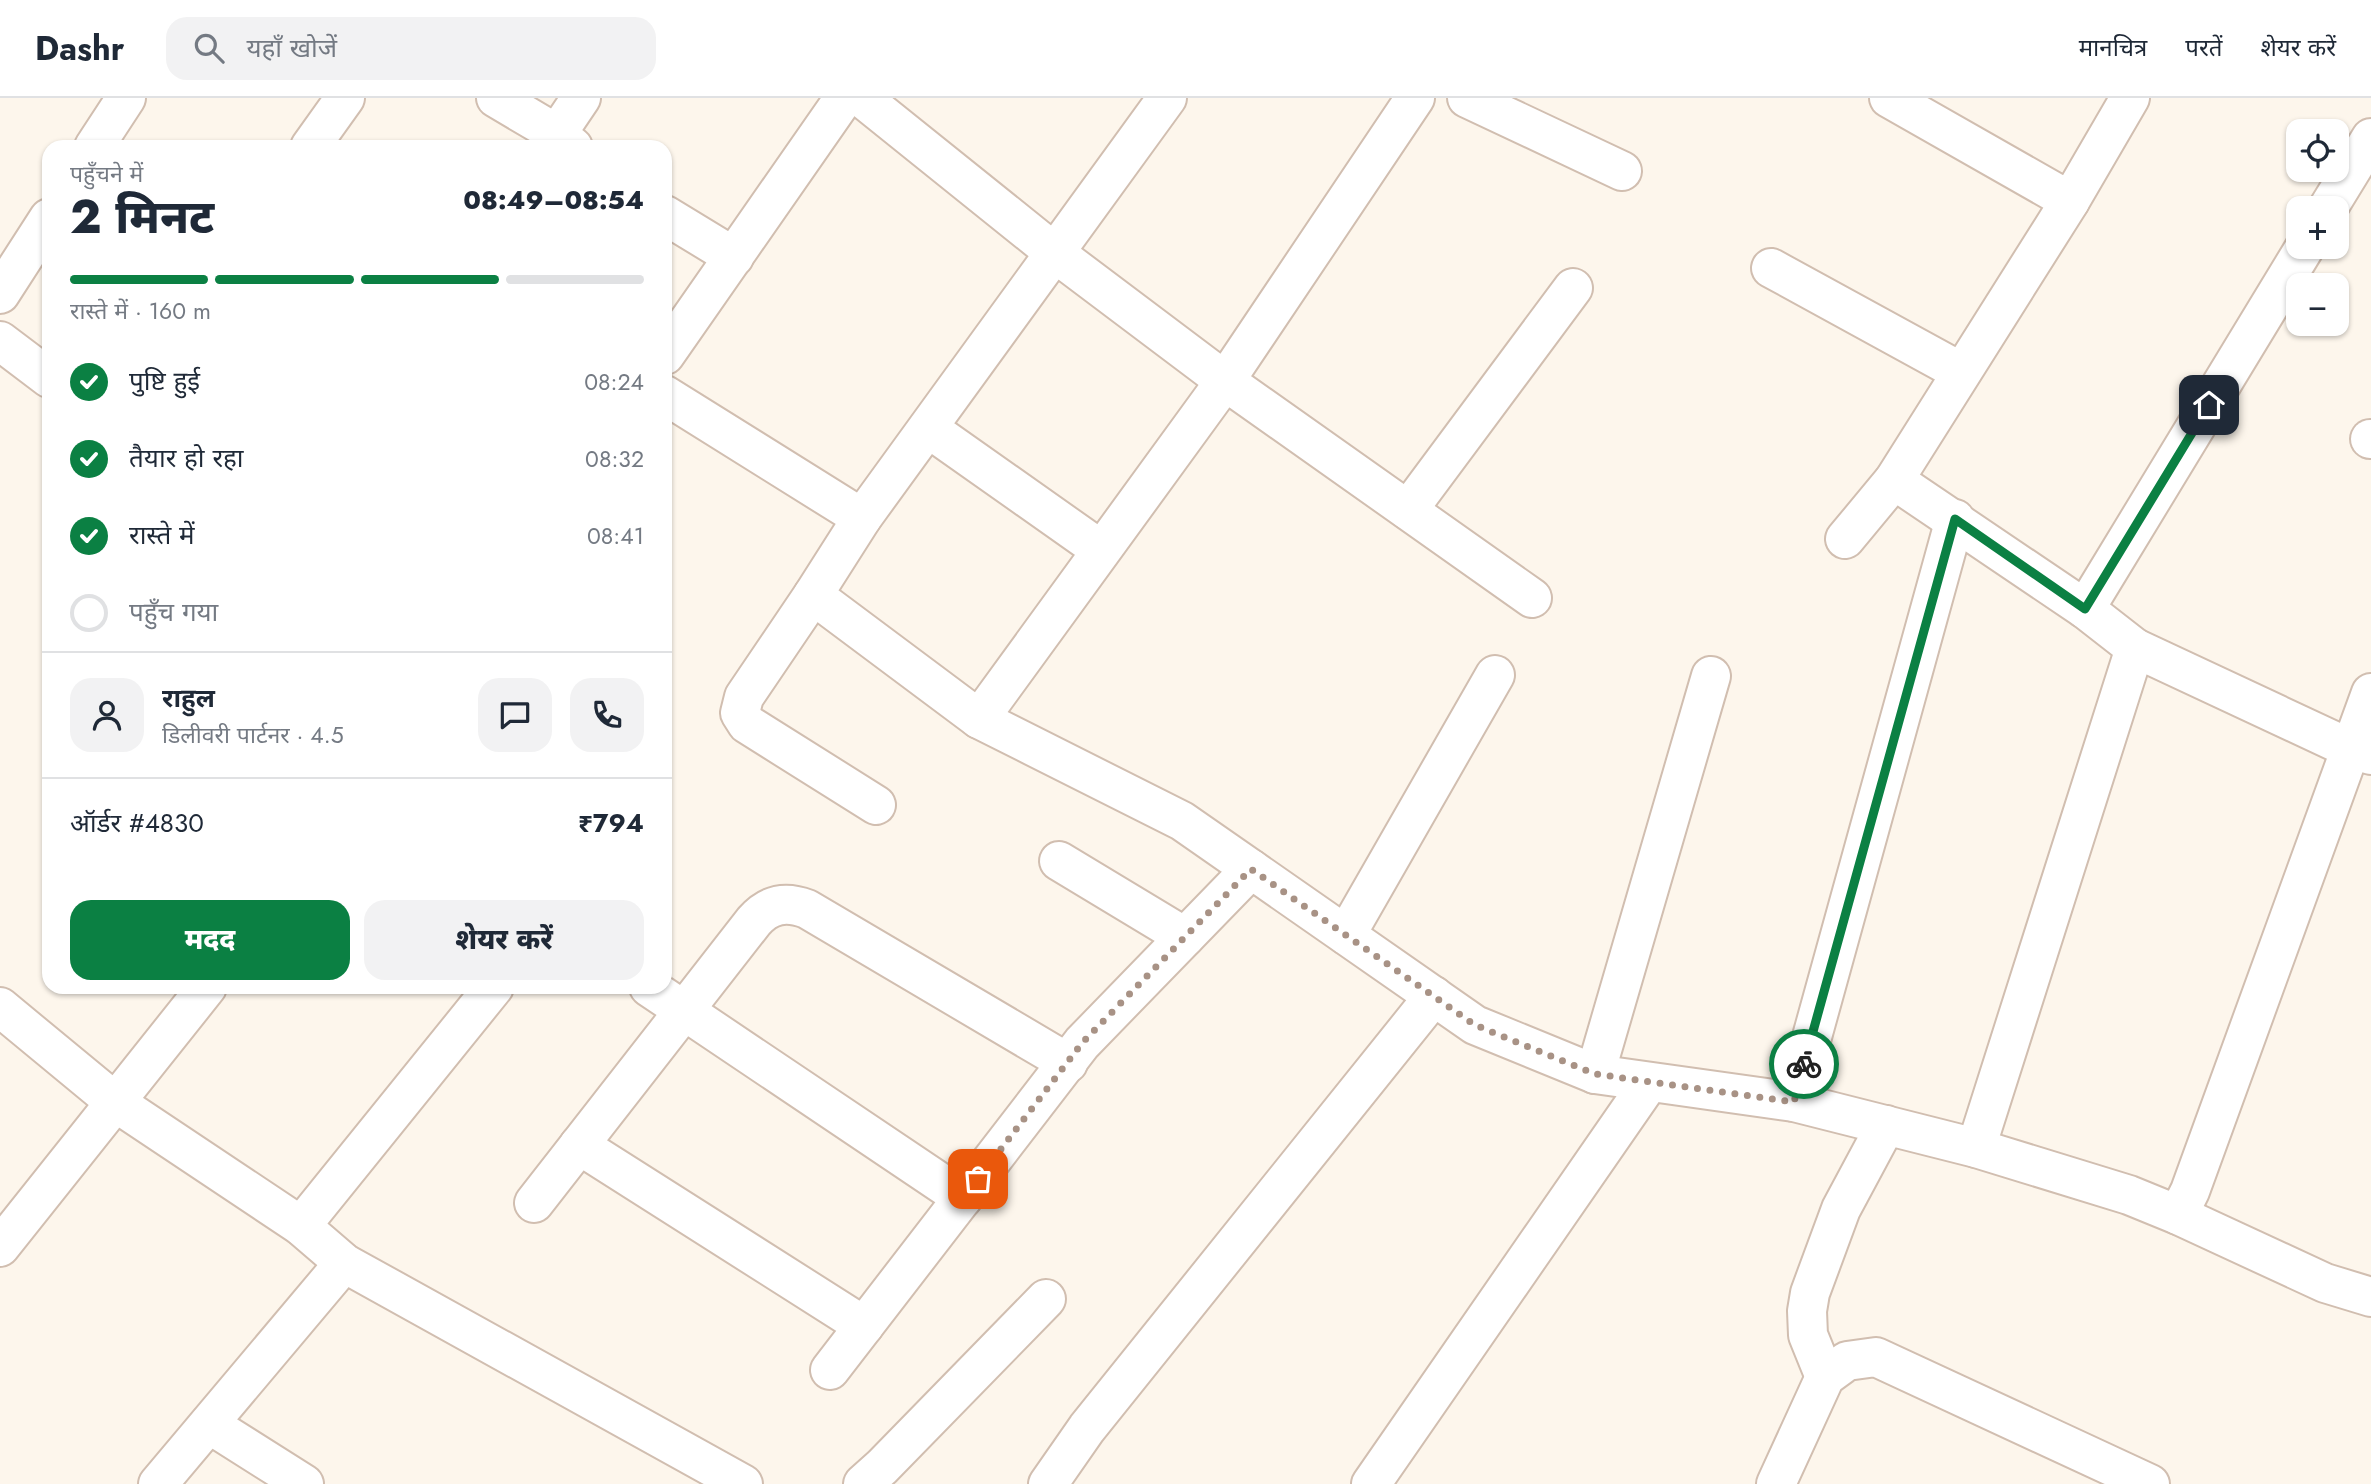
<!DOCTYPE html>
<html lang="hi">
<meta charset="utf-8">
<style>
:root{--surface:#fff;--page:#f2f2f3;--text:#1f2937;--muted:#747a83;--line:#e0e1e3;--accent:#0b8043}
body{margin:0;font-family:Jost,"Noto Sans Devanagari",sans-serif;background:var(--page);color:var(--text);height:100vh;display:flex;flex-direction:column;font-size:26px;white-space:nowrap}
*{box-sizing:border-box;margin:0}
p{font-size:23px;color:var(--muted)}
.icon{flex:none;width:38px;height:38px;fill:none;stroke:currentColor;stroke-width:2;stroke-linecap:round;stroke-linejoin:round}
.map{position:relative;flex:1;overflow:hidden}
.sheet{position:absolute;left:42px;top:42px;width:630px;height:854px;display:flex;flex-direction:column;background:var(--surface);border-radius:21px;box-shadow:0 2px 5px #0004}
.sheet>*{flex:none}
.fabs{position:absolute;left:2286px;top:21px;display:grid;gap:14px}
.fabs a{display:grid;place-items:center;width:63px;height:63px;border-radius:14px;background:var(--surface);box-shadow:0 2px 5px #0004;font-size:35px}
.pin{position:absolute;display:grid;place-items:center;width:60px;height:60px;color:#fff;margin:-30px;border-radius:14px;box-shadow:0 4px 10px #0006}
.courier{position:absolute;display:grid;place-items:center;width:70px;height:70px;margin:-35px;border:5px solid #0b8043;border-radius:50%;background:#fff;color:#222;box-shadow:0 2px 9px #0007}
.head em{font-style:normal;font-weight:800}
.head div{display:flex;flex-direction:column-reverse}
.head{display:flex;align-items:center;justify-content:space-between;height:119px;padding:0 28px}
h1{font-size:46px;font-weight:800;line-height:52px}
.bar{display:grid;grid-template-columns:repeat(4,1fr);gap:10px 7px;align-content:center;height:84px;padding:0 28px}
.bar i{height:9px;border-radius:5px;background:var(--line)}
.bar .selected{background:var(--accent)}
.bar p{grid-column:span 4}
.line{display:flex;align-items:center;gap:18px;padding:0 28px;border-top:2px solid var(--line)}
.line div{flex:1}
.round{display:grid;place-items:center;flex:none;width:74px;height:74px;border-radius:21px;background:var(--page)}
ol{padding:0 28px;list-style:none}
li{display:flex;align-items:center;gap:21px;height:77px}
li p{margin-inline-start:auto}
li .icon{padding:7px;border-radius:50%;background:var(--accent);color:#fff;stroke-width:4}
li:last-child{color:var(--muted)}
li i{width:38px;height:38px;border:4px solid var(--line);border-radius:50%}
.button{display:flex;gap:14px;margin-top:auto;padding:14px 28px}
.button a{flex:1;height:80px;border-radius:21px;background:var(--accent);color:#fff;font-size:28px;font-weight:800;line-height:80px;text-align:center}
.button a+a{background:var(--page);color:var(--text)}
header{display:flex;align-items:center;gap:42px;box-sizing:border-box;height:98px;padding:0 35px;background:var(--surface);border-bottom:2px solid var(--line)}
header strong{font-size:33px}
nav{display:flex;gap:38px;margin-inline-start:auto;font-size:24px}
.search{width:490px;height:63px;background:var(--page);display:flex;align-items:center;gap:18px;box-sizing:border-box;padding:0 24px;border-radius:21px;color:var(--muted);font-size:26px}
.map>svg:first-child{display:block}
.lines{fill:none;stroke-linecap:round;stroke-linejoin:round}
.minor-casing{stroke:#d1beb0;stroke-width:42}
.minor{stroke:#fff;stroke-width:38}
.done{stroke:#a89285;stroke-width:7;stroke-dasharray:0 12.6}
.route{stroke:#0b8043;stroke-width:9}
</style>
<header>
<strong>Dashr</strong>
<div class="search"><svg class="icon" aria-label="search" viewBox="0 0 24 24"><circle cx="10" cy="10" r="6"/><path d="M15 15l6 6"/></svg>यहाँ खोजें</div>
<nav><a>मानचित्र</a><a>परतें</a><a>शेयर करें</a></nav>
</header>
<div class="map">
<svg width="2371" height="1386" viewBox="0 0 2371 1386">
<rect width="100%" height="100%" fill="#fdf6ec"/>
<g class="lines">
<defs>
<g id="minor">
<path d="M496 0 557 36 573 49"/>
<path d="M862 0 1055 155 1225 283 1415 0"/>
<path d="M1467 0 1622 73"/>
<path d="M1889 0 2070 103 2130 0"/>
<path d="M94 49 126 0"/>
<path d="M310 49 345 0"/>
<path d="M548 49 581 0"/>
<path d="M2328 110 2371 40"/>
<path d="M665 117 734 159"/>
<path d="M1771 170 1961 274"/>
<path d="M0 196 49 120"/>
<path d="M0 243 49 280"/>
<path d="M665 257 844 0"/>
<path d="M665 297 862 420 1167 0"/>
<path d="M928 330 1101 452"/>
<path d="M2370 341H2371"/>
<path d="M1894 382 2085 511 2135 550"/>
<path d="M1408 412 1573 190"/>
<path d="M862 420 813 497 979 621 1182 723 1475 927 1595 976 1794 1004 1976 1050 2129 1097 2178 1117 2190 1093 2371 595"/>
<path d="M1845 441 1894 382 2070 103"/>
<path d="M813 497 744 599 740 615 747 626 876 707"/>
<path d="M2085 511 2305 149"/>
<path d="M979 621 1225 283 1532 500"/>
<path d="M1059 763 1185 839"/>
<path d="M1346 837 1495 577"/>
<path d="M649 889 963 1100"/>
<path d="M0 909 115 1004 301 1128 344 1165 743 1386"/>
<path d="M1595 976 1711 578"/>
<path d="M1794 1004 1955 421"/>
<path d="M579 1047 864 1228"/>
<path d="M1976 1050 2135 550 2351 651 2371 657"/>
<path d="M534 1105 754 823C769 806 786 803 807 811L1068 965"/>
<path d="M2178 1117 2325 1185 2371 1199"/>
<path d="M301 1128 494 889"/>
<path d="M0 1149 207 889"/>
<path d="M830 1272 1082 945 1251 771"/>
<path d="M1825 1279 1808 1237 1807 1213 1810 1195 1841 1111 1886 1027"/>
<path d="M209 1326 304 1386"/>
<path d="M158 1386 344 1165"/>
<path d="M863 1386 882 1369 1046 1201"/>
<path d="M1048 1386 1087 1330 1434 898"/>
<path d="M1371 1386 1648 986"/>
<path d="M1776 1386 1825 1279 1847 1263 1876 1259 2150 1386"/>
</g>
</defs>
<use href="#minor" class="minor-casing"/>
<use href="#minor" class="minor"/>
</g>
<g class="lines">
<path class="done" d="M978 1081 1082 945 1251 771 1475 927 1595 976 1794 1004 1804 966"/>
<path class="route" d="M1804 966 1955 421 2085 511 2209 307"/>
</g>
</svg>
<div class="fabs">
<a><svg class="icon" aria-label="locate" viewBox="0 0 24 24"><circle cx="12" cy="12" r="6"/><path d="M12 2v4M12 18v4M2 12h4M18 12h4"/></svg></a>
<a>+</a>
<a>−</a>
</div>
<div class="pin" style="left:978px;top:1081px;background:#ea580c"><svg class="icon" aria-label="bag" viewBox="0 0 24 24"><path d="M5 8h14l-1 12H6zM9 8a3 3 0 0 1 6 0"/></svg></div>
<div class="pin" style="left:2209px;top:307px;background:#1f2937"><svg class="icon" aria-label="home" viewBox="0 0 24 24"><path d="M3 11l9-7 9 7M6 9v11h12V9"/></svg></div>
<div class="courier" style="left:1804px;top:966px"><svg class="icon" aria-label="bike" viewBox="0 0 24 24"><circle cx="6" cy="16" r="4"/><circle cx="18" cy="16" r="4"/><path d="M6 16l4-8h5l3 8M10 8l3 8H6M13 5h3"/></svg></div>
<section class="sheet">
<div class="head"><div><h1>2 मिनट</h1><p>पहुँचने में</p></div><em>08:49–08:54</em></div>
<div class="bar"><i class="selected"></i><i class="selected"></i><i class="selected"></i><i></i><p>रास्ते में · 160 m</p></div>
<ol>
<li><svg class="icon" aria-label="check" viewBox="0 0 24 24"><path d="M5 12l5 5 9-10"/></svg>पुष्टि हुई<p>08:24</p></li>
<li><svg class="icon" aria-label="check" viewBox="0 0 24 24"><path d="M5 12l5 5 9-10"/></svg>तैयार हो रहा<p>08:32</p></li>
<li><svg class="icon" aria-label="check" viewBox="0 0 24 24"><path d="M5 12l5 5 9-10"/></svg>रास्ते में<p>08:41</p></li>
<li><i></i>पहुँच गया</li>
</ol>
<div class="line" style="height:126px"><a class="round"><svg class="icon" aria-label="person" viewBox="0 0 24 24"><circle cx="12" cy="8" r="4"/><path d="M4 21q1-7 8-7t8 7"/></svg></a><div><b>राहुल</b><p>डिलीवरी पार्टनर · 4.5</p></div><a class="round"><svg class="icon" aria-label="chat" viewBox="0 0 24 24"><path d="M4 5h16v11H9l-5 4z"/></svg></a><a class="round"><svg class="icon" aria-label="phone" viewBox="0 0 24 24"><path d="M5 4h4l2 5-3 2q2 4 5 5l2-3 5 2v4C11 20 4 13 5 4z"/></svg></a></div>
<div class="line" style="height:91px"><div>ऑर्डर #4830</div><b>₹794</b></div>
<div class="button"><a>मदद</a><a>शेयर करें</a></div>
</section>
</div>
